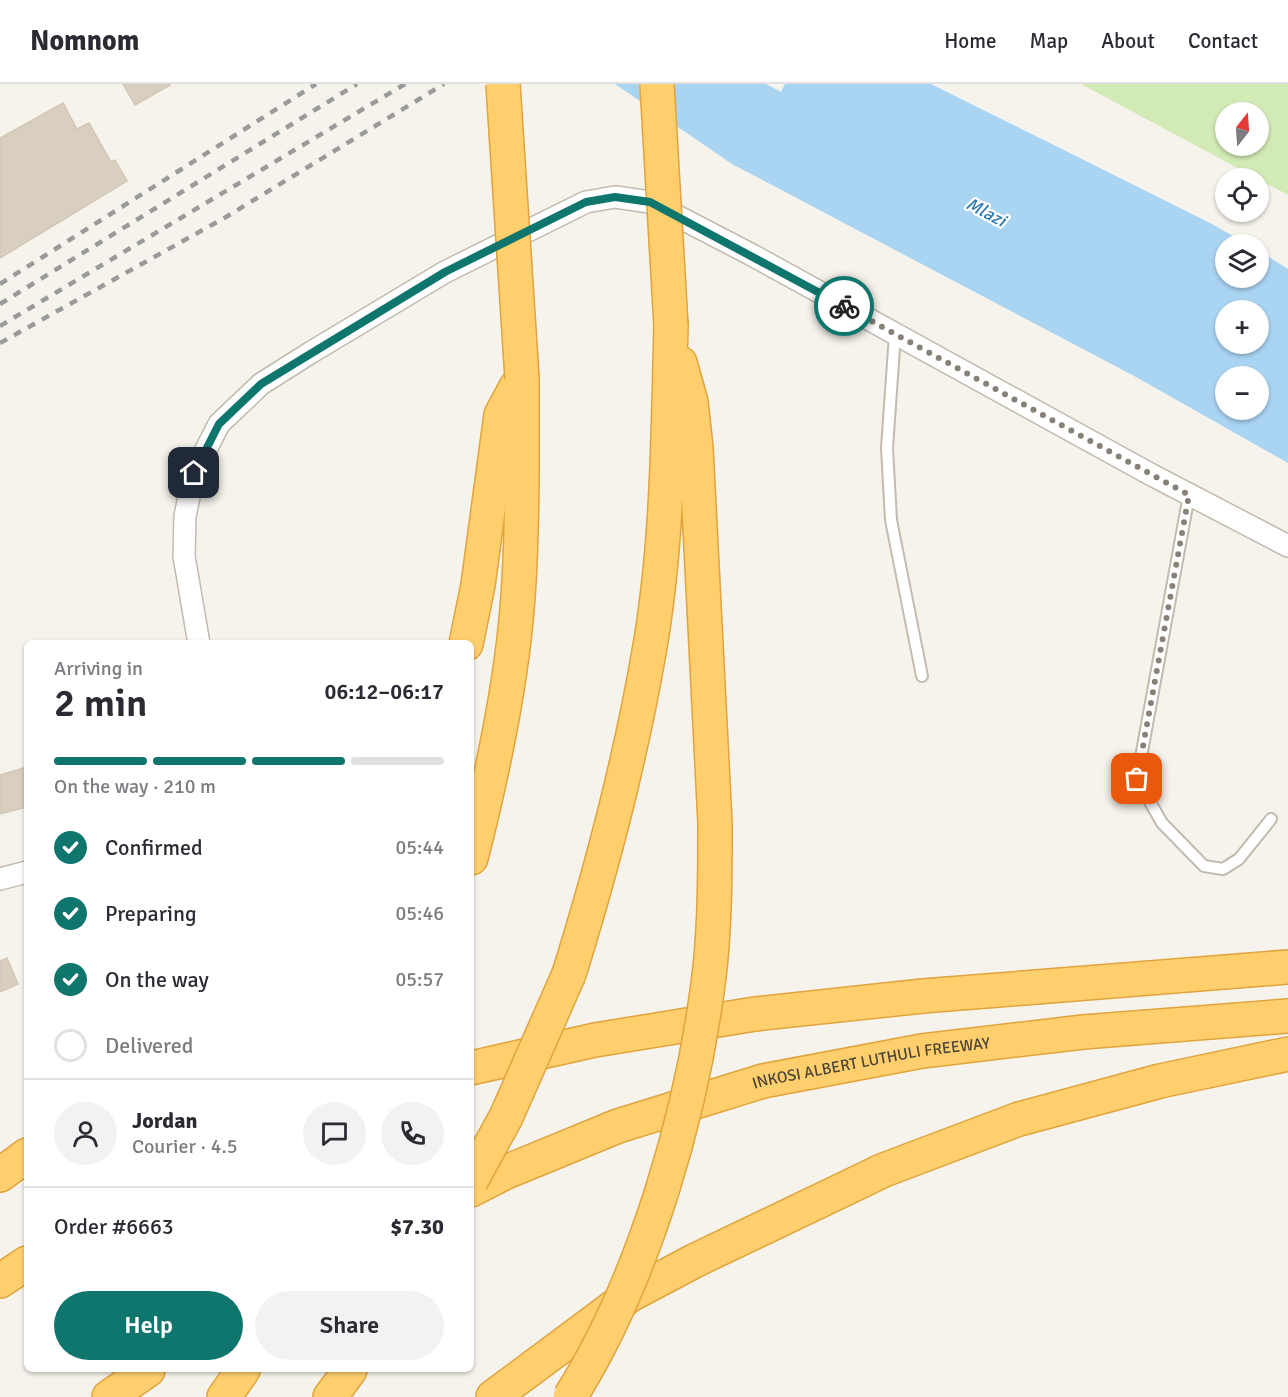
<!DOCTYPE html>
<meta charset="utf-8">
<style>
:root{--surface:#fff;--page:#f2f2f3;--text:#2b2b33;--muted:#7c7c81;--line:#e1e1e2;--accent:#0f766e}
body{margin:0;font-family:Signika,sans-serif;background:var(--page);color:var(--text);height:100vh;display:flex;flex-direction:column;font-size:22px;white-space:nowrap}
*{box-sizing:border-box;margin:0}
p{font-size:20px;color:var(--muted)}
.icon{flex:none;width:33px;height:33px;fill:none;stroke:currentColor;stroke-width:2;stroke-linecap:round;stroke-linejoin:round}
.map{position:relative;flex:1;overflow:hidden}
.side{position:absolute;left:24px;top:556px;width:450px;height:732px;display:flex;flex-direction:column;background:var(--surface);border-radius:9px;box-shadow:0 2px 4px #0004}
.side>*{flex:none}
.needle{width:39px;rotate:17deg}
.buttons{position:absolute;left:1215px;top:18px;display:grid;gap:12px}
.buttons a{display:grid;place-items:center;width:54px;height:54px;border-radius:50%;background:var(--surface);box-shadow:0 2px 4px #0004;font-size:30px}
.pin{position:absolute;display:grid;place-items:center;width:51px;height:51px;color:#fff;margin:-26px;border-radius:12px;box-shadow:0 3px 9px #0006}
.courier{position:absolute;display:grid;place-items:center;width:60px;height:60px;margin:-30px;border:4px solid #0f766e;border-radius:50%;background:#fff;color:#222;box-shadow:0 2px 8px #0007}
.summary em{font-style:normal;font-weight:600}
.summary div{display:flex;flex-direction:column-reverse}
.summary{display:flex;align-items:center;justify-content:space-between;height:102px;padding:0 30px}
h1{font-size:39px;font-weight:600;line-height:45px}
.bar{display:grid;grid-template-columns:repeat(4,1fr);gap:9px 6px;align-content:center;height:72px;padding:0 30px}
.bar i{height:8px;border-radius:4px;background:var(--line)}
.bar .on{background:var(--accent)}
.bar p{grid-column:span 4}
.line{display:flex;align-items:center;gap:15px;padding:0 30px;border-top:2px solid var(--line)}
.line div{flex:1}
.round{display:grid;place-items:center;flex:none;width:63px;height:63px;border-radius:32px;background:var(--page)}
ol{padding:0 30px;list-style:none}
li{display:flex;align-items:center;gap:18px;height:66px}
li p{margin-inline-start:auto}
li .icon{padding:6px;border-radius:50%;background:var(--accent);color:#fff;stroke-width:4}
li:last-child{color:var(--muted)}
li i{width:33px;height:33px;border:3px solid var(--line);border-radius:50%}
.primary-button{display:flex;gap:12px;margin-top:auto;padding:12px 30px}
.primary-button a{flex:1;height:69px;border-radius:36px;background:var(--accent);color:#fff;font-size:24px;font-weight:600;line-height:69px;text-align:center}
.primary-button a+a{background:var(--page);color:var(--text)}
header{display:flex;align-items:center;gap:36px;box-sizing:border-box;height:84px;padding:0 30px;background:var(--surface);border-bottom:2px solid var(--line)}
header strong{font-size:28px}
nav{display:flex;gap:33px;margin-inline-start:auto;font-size:21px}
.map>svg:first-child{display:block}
.green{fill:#d2eab5;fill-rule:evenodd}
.water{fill:#a9d4f2;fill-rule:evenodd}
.building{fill:#d8cfc1;stroke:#d3c7b4;stroke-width:1.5}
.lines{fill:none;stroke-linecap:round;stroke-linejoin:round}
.lane-casing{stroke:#c2bbae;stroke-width:14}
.street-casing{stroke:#c2bbae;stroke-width:24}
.highway-casing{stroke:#e0a43c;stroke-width:36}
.lane{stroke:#fff;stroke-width:10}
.street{stroke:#fff;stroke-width:21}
.highway{stroke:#ffcf6e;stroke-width:33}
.rail{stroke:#9a9a9a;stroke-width:4.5;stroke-dasharray:8 8;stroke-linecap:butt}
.highway-bridge-casing{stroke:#e0a43c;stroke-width:36;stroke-linecap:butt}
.highway-bridge{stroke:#ffcf6e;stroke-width:33}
.done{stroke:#878178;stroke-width:6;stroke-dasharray:0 10.8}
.route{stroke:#0f766e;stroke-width:8}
.labels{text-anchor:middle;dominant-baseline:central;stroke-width:4.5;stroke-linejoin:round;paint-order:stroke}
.street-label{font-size:16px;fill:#4b4439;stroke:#fff}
.water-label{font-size:18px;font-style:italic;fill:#2e7ab2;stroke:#fff}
</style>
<header>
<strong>Nomnom</strong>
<nav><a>Home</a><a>Map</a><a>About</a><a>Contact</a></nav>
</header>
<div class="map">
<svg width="1288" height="1313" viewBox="0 0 1288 1313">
<rect width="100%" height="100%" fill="#f6f3ec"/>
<path class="green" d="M1081 0H1288V111ZM1226 28H1258V62H1226Z"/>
<path class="water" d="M615 0H766L781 8 785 0H931L1212 140 1247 160H1226V194H1258L1259 167 1288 185V379L1136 293 732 80ZM1226 226H1258V260H1226ZM1226 292H1258V326H1226Z"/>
<g class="building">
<path d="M123 0H170V1L135 21Z"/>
<path d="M63 19 77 45 89 39 111 78 115 76 127 97 0 174V54Z"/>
<path d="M27 683V723L0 730V691Z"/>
<path d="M7 874 18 900 0 908V877Z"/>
</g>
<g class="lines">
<defs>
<g id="lane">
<path d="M895 250 887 364 891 436 922 592"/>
<path d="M1189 411 1137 695 1162 739 1204 782 1223 785 1239 775 1271 735"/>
</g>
<g id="street">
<path d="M199 560 184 472 185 432 194 389 219 340 261 300 310 269 445 188 586 118 615 113 650 118 752 171 1150 390 1288 462"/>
<path d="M0 795 27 788"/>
</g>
<g id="highway">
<path d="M680 279 691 318 696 364 715 739"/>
<path d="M466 560 478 501 501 331 516 303"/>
<path d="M471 774C492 692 512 598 518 513 523 440 522 367 522 294"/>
<path d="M569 890C602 784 630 678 649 568 668 461 668 350 671 242"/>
<path d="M471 984 595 956 755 930 923 912 1288 883"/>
<path d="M0 1091 27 1071"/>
<path id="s1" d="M471 1106 506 1088 618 1042 763 997 922 967 1083 948 1288 932"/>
<path d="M0 1197 27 1179"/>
<path d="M109 1313 148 1286"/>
<path d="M224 1313 243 1286"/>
<path d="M330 1313 350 1286"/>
<path d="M493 1313 630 1211 694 1177 884 1086 1019 1035 1160 997 1288 970"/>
</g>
</defs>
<use href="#lane" class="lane-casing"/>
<use href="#street" class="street-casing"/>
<use href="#highway" class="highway-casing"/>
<use href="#lane" class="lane"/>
<use href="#street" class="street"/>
<use href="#highway" class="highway"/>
<g class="rail">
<path d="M0 200 316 0"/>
<path d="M0 220 357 0"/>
<path d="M0 242 405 0"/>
<path d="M0 259 226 133 444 0"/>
</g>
<defs>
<g id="highway-bridge">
<path d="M503 0 522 294"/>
<path d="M657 0 671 242"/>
<path d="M471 1097 506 1033 569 890"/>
<path d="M570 1313C645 1194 694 1024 710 884 715 836 715 787 715 739"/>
</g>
</defs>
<use href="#highway-bridge" class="highway-bridge-casing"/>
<use href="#highway-bridge" class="highway-bridge"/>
</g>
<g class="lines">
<path class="done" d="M844 222 1189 411 1137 695"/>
<path class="route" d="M194 389 219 340 261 300 445 188 586 118 615 113 650 118 844 222"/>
</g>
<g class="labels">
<g class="street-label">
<text stroke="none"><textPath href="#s1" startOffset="422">INKOSI ALBERT LUTHULI FREEWAY</textPath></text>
</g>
<g class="water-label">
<text transform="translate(986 128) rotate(28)">Mlazi</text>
</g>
</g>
</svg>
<div class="buttons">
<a><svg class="needle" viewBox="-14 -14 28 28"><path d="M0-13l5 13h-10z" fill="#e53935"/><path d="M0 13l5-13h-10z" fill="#7c7c81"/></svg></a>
<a><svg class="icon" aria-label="locate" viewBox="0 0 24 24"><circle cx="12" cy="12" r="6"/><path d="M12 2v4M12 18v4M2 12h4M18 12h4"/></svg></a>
<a><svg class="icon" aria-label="layers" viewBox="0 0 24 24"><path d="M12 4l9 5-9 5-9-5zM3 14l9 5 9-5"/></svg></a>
<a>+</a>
<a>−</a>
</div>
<div class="pin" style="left:1137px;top:695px;background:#ea580c"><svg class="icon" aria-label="bag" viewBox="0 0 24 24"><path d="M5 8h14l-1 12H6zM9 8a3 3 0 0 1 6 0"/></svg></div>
<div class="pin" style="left:194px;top:389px;background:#1f2937"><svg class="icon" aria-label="home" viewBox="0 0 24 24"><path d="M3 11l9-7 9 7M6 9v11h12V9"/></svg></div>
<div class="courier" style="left:844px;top:222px"><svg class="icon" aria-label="bike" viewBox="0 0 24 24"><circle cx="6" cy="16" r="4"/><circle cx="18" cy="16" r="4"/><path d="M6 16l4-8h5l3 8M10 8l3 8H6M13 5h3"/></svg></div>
<section class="side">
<div class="summary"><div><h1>2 min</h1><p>Arriving in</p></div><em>06:12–06:17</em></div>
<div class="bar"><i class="on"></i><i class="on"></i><i class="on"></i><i></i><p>On the way · 210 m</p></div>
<ol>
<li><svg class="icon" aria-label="check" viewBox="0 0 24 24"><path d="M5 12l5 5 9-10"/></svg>Confirmed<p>05:44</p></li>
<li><svg class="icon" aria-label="check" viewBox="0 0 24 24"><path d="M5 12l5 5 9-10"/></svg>Preparing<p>05:46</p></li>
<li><svg class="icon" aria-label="check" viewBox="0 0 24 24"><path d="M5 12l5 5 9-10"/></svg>On the way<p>05:57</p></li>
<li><i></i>Delivered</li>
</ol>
<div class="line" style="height:108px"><a class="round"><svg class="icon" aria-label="person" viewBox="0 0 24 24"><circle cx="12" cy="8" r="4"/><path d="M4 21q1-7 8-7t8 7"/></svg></a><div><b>Jordan</b><p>Courier · 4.5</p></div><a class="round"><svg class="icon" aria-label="chat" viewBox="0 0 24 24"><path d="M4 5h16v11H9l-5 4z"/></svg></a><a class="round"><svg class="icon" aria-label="phone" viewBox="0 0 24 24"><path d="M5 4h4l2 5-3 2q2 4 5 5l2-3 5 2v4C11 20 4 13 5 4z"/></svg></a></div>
<div class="line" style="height:78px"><div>Order #6663</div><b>$7.30</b></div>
<div class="primary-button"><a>Help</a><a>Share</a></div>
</section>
</div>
